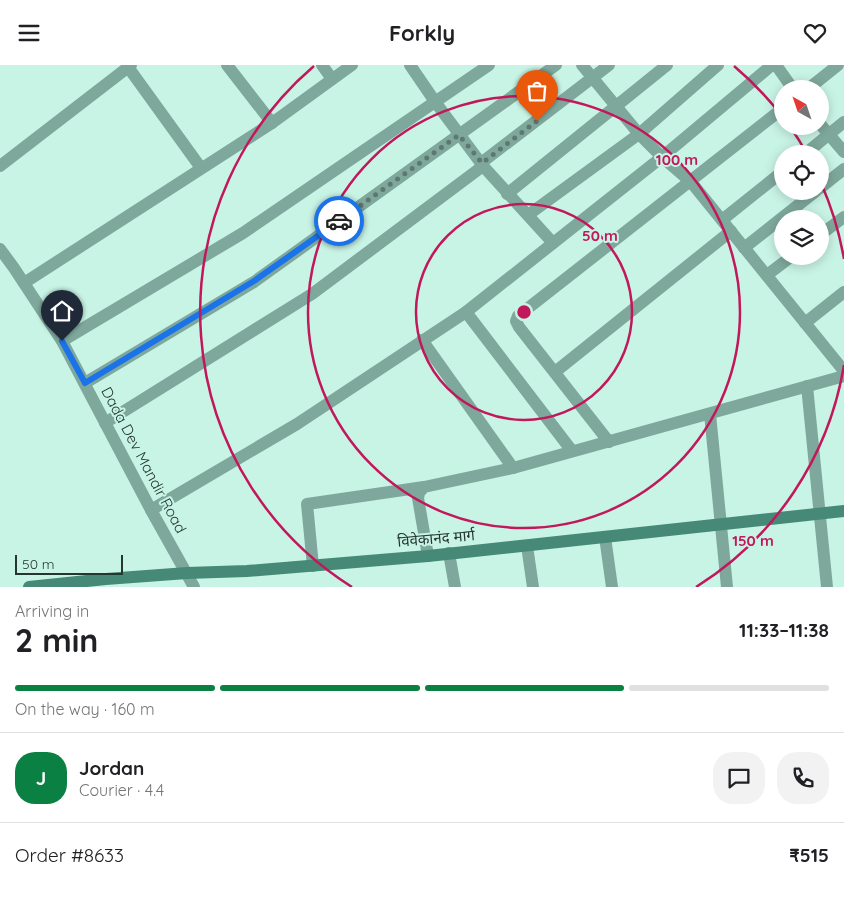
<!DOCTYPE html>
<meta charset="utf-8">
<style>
:root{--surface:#fff;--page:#f2f2f2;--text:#202124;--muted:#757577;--line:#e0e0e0;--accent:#0b8043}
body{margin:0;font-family:Quicksand,"Noto Sans Devanagari",sans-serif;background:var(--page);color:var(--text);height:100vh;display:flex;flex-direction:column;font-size:19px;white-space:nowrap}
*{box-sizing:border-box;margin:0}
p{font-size:16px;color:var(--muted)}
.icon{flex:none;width:28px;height:28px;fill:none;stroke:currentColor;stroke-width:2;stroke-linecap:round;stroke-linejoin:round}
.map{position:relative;height:522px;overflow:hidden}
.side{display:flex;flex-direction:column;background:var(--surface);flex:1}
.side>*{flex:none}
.needle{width:32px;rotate:320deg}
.controls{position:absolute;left:774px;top:15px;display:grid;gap:10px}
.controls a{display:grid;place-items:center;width:55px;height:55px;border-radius:50%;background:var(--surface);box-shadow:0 2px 12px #0003;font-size:25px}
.scale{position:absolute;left:15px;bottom:12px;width:108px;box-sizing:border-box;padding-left:5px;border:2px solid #253631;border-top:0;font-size:14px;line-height:18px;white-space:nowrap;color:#253631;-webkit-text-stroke:4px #c8f4e6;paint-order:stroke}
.pin{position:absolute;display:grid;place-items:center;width:42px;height:42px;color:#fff;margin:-51px -21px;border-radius:50% 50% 50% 0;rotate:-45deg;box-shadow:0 0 5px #0007}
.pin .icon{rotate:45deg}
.courier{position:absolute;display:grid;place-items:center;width:50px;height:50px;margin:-25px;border:4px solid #1a73e8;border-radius:50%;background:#fff;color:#222;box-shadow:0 1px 6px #0007}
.summary em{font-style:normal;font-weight:700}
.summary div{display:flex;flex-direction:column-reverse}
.summary{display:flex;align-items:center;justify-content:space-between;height:85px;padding:0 15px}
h1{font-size:32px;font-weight:700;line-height:38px}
.bar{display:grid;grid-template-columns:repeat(4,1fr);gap:8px 5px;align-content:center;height:60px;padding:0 15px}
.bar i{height:6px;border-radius:4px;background:var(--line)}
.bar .on{background:var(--accent)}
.bar p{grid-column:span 4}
.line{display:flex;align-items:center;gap:12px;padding:0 15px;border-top:1px solid var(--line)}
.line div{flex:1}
.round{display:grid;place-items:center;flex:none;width:52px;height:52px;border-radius:20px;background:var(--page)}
header{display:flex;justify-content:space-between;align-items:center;height:65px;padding:0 15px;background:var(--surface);font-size:22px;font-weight:700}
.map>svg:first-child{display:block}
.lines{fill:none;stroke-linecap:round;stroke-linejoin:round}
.street{stroke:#7fa89c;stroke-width:12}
.secondary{stroke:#478977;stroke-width:12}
.done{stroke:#5e7870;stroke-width:5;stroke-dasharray:0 9}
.route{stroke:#1a73e8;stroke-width:6}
.ring{fill:none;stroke:#c2185b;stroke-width:2.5}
.labels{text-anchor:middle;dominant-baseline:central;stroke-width:4;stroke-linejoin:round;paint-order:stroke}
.street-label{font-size:15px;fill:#253631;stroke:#c8f4e6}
.centre{fill:#c2185b;stroke:#c8f4e6;stroke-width:2.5}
.ring-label{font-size:15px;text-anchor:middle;font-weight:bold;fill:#c2185b;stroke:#c8f4e6;stroke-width:4;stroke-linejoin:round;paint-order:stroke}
</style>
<header><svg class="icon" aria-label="menu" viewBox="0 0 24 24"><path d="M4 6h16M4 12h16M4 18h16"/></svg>Forkly<svg class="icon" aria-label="heart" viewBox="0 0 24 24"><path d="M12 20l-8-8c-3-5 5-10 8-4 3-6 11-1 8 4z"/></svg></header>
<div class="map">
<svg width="844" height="522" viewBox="0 0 844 522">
<rect width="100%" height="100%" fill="#c8f4e6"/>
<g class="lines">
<g class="street">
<path d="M227 0 272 58"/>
<path d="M322 0 332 14"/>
<path d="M410 0 436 38 483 101 553 178"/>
<path d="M582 0 639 69 662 92 691 117 844 306"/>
<path d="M776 0 793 24"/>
<path d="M128 2 201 103"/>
<path d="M808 24 838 0"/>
<path d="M820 59 844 87"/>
<path d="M805 89 844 57"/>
<path d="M481 98 609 0"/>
<path d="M0 101 131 0"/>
<path d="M820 123 844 104"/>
<path d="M507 129 667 0"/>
<path d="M528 150 639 69 718 0"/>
<path d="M722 155 782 107"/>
<path d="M820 170 844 152"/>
<path d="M744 183 816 126"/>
<path d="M0 184 14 203 62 276 151 445 194 522"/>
<path d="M767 210 792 191"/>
<path d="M24 218 272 58 352 0"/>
<path d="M466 247 572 386"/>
<path d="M805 258 844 227"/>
<path d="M422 275 513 403"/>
<path d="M62 276 243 168 489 0"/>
<path d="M555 307 731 166"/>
<path d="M85 318 254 217 556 0"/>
<path d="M807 321 827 522"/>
<path d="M710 349 727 522"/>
<path d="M105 358 312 229 483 101"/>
<path d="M609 377 519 262 516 256 518 251 782 44"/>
<path d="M151 445 297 359 466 247 662 92 772 0"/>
<path d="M605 472 612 522"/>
<path d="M527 481 533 522"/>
<path d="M449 488 455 522"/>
<path d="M428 491 418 433 419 428 424 422 513 403 844 311"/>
<path d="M313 501 307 439 424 422"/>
</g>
<path class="secondary" d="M29 522 106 514 187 508 247 506 428 491 844 446"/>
</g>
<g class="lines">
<path class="done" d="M339 156 459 70 482 98 537 56"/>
<path class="route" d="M62 276 85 318 254 216 339 156"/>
</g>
<g class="ring">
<circle cx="524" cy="247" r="108"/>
<circle cx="524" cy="247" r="216"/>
<path d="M844 300A324 324 0 0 1 696 522M352 522A324 324 0 0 1 314 1M734 1A324 324 0 0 1 781 50M791 63A324 324 0 0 1 806 87M821 118A324 324 0 0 1 844 194"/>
</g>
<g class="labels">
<g class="street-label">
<text transform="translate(144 395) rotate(62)">Dada Dev Mandir Road</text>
<text transform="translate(436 473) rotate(-5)">विवेकानंद मार्ग</text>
</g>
</g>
<circle cx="524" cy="247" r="8" class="centre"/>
<g class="ring-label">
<text x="677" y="100">100 m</text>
<text x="600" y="176">50 m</text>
<text x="753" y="481">150 m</text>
</g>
</svg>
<div class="controls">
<a><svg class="needle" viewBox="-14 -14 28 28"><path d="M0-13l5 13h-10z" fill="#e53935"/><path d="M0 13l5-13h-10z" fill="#757577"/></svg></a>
<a><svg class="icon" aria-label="locate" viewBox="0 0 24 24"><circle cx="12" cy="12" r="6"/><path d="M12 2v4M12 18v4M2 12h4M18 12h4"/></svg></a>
<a><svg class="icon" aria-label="layers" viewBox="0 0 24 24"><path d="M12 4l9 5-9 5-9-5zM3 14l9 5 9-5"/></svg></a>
</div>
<div class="scale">50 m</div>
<div class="pin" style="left:537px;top:56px;background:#ea580c"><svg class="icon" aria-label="bag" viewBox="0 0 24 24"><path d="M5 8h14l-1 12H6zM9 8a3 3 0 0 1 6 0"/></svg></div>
<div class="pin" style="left:62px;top:276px;background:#1f2937"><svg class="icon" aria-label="home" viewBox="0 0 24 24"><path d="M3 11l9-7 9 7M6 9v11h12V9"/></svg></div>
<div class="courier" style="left:339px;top:156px"><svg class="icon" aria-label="car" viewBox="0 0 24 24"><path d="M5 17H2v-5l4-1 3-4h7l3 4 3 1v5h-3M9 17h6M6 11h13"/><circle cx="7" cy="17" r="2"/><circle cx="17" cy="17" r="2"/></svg></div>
</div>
<section class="side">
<div class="summary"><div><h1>2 min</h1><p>Arriving in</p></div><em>11:33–11:38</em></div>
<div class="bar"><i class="on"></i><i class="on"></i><i class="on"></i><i></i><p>On the way · 160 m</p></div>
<div class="line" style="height:90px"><b class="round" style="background:var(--accent);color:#fff">J</b><div><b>Jordan</b><p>Courier · 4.4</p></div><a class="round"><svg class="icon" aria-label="chat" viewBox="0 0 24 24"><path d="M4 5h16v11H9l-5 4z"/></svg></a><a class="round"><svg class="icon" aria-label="phone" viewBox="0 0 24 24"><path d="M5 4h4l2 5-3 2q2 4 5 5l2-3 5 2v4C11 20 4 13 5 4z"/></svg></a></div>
<div class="line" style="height:65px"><div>Order #8633</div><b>₹515</b></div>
</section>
